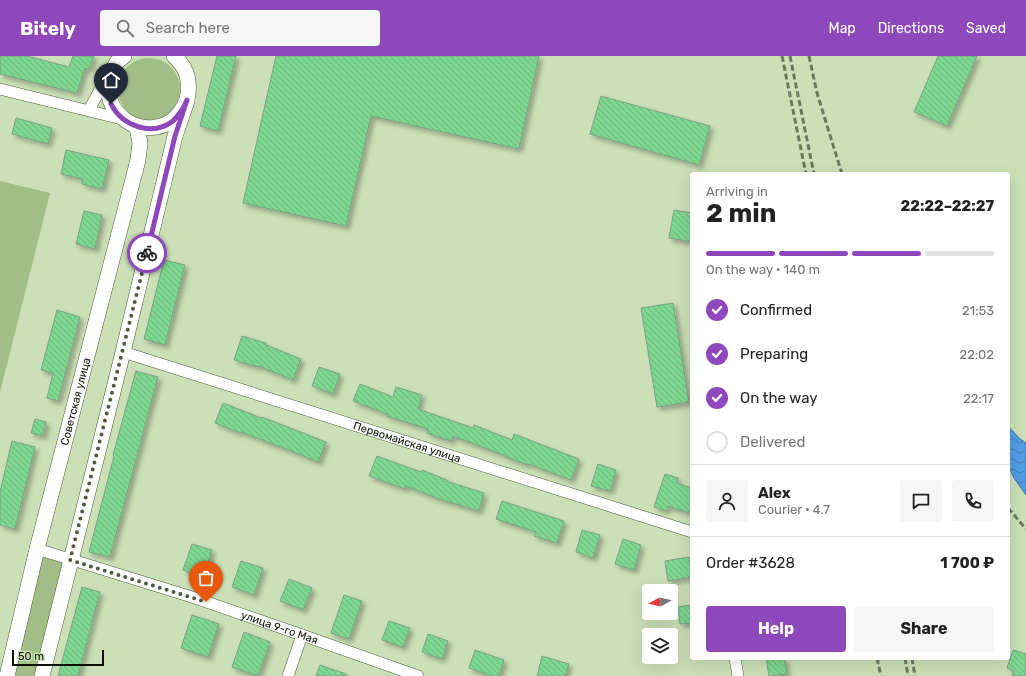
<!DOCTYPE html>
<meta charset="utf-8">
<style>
:root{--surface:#fff;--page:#f6f6f6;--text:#222;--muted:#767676;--line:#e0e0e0;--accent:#8e48bc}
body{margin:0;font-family:Rubik,sans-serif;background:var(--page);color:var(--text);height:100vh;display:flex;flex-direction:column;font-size:15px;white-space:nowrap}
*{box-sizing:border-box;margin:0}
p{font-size:13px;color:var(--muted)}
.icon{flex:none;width:22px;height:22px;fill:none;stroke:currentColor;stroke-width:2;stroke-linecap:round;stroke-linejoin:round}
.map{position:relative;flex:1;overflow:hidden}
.drawer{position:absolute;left:690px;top:116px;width:320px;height:488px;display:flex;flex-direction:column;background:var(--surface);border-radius:4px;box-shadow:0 4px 16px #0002}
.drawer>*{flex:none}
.needle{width:26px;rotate:262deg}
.tools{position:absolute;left:642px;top:528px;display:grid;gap:8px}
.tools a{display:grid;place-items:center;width:36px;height:36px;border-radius:4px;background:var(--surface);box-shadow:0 4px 16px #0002;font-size:20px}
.scale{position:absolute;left:12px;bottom:10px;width:92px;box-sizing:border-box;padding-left:4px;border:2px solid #0a1104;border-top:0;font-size:11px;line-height:14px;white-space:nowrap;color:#0a1104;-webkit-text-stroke:3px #cbe0b6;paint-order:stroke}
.pin{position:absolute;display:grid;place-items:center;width:34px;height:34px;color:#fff;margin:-41px -17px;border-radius:50% 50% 50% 0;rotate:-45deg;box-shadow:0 0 4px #0007}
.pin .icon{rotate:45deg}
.courier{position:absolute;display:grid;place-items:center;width:40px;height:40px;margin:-20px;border:3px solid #8e48bc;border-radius:50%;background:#fff;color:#222;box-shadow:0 1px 5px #0007}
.headline em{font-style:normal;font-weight:700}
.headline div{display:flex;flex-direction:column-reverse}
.headline{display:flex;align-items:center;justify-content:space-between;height:68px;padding:0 16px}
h1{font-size:26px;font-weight:700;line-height:30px}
.bar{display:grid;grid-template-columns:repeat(4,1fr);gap:6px 4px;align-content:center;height:48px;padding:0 16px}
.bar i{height:5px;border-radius:3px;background:var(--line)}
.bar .active{background:var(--accent)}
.bar p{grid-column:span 4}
.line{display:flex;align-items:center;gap:10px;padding:0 16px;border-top:1px solid var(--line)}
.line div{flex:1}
.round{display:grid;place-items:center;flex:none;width:42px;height:42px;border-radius:4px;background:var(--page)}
ol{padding:0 16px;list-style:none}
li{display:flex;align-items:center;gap:12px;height:44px}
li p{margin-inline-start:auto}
li .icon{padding:4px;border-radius:50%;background:var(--accent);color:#fff;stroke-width:4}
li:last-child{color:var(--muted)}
li i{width:22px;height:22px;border:2px solid var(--line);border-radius:50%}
.primary-button{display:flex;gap:8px;margin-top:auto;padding:8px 16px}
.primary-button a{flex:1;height:46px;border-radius:4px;background:var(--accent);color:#fff;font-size:16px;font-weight:700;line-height:46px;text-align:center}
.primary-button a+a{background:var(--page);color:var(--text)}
header{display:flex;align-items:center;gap:24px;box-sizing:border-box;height:56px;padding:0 20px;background:var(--accent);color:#fff}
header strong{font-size:19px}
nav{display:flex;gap:22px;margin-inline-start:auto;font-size:14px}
.search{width:280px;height:36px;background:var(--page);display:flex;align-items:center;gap:10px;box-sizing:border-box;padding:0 14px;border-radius:4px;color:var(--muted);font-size:15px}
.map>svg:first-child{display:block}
.green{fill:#a2be87}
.water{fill:url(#water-waves);stroke:#3c73a2}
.building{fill:url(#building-back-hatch);stroke:#7ca182;filter:url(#shadow)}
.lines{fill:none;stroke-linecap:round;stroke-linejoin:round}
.street-casing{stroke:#4a5c36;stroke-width:12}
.secondary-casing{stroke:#4a5c36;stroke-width:16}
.street{stroke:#fff;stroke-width:11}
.secondary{stroke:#fff;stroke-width:15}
.rail{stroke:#6b795e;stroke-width:3;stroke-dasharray:6 3;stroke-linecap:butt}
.done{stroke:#4e5942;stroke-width:4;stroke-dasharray:0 7.2}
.route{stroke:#8e48bc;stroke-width:5}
.labels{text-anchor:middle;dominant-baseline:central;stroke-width:4;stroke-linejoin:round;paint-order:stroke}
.street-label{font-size:11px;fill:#0a1104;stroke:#cbe0b6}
</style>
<header>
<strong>Bitely</strong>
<div class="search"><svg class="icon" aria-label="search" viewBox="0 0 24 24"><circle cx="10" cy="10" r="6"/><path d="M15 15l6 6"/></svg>Search here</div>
<nav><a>Map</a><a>Directions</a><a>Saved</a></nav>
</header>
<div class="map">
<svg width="1026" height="620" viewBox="0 0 1026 620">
<defs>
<pattern id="water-waves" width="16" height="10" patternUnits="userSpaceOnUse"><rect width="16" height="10" fill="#529de5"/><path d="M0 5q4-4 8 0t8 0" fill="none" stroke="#427fb7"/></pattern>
<pattern id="building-back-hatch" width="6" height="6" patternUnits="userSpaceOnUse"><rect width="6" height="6" fill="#7ed791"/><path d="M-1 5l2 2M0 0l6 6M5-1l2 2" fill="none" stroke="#6cb87b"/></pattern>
<filter id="shadow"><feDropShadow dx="3.5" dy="3.5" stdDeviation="2" flood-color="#0004"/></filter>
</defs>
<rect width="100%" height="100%" fill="#cbe0b6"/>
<g class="green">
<circle cx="149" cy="33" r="31"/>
<path d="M0 125 50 137 0 336Z"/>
<path d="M42 501 65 507 37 620H13Z"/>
</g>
<path class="water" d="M1008 370 1019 382 1026 387V439L1014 422 1008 409Z"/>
<g class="building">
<path d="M0 0H27L69 11 73 0H94L89 13 85 12 77 37 0 18Z"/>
<path d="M217 0H236L218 75 200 70Z"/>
<path d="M276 0H539L519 93 371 60 346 170 243 147Z"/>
<path d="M938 0H977L947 70 914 56Z"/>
<path d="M601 40 710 70 699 109 590 78Z"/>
<path d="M16 62 52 72 48 88 12 78Z"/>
<path d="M66 94 109 104 102 133 82 128 83 123 61 118Z"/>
<path d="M674 154 692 157V186L669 182Z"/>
<path d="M84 155 102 159 95 193 76 188Z"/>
<path d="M164 204 185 209 165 289 144 283Z"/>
<path d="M673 247 689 346 657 351 641 252Z"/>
<path d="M57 254 80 261 58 345 47 342 53 317 41 314Z"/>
<path d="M242 280 266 287V289L301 303 293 324 259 310 258 311 234 304Z"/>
<path d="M319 311 340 318 333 338 312 330Z"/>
<path d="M136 315 158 321 110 501 89 496 114 400 113 399Z"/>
<path d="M360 328 393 341 396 331 422 339 418 353 473 372 474 369 512 384 514 378 579 403 571 424 529 408 528 409 506 401V400L453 380 451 385 427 377 428 373 387 360V358L353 345Z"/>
<path d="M223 347 261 362 262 361 326 386 318 406 294 396 241 376 240 377 215 367Z"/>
<path d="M35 363 46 366 43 380 31 377Z"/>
<path d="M12 385 35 391 15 473 0 469V436Z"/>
<path d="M377 400 421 416 422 414 447 424 446 425 484 437 479 455 439 443 406 430 405 433 369 420Z"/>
<path d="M598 408 616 414 610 435 591 430Z"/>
<path d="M665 418 678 422 676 427 692 432V449L689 457 668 450 666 455 654 451Z"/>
<path d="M502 445 564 465 557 487 534 480 536 476 496 463Z"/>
<path d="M582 474 600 479 593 502 576 496Z"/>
<path d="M623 483 641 489 634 514 615 508Z"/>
<path d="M192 488 212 494 203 521 183 514Z"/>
<path d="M689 501 692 521 668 525 665 505Z"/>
<path d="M241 505 263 512 254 539 232 531Z"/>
<path d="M289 523 312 532 303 554 280 545Z"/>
<path d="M82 531 100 536 78 620H58Z"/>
<path d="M344 539 362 545 349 583 331 577Z"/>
<path d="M692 549V567L680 568 678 551Z"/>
<path d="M192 559 219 568 208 601 181 592Z"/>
<path d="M389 565 410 572 403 591 382 584Z"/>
<path d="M244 576 270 586 258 620 232 611Z"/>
<path d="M428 578 448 585 442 603 422 596Z"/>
<path d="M475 594 504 604 499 620H492L469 612Z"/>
<path d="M1013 594 1026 598V620H1012L1014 615 1007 612Z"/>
<path d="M542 600 569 608 565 620H537Z"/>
<path d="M766 602H784L787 618 769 620Z"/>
<path d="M320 609 346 618V620H316Z"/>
</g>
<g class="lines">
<defs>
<g id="street">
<path d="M0 33 122 63"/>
<path d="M89 54 103 28 109 20"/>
<path id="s1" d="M123 296 692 476"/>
<path id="s2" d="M37 493 192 541 302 579 418 620"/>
<path d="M735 602 738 620"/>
<path d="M288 620 302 579"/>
</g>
<g id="secondary">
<path d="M124 0C122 2 119 4 117 6 115 9 114 12 113 15 103 35 110 56 130 67 138 71 147 73 156 71 164 70 170 67 175 62 182 55 187 48 188 38 190 22 186 11 174 0"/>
<path id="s3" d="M7 620 37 493 138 104 140 87 137 71"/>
<path d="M42 620 123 296 175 80 187 45"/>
</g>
</defs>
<use href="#street" class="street-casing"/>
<use href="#secondary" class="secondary-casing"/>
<use href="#street" class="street"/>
<use href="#secondary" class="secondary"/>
<g class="rail">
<path d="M782 0 806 118"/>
<path d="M790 0 814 118"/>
<path d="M809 0 817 37 842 118"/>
<path d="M1008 452 1026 473"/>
<path d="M877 602 881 620"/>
<path d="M905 602 908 620"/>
<path d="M912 602 915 620"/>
</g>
</g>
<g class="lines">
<path class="done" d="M147 197 70 504 206 546"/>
<path class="route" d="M111 48C122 70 152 81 173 65 179 59 184 52 187 44L175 80 147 197"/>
</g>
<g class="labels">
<g class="street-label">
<text stroke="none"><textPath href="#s3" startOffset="283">Советская улица</textPath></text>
<text stroke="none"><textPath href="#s1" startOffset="298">Первомайская улица</textPath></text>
<text stroke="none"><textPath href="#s2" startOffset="255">улица 9-го Мая</textPath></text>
</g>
</g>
</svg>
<div class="tools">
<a><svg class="needle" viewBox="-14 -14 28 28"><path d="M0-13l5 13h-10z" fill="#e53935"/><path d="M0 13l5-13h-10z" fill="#767676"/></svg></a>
<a><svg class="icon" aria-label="layers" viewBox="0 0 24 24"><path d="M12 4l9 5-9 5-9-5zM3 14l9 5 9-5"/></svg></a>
</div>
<div class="scale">50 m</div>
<div class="pin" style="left:206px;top:546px;background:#ea580c"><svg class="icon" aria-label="bag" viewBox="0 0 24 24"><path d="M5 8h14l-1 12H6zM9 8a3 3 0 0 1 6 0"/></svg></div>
<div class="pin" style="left:111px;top:48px;background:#1f2937"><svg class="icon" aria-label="home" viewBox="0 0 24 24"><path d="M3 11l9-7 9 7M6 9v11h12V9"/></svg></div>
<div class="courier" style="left:147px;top:197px"><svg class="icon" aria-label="bike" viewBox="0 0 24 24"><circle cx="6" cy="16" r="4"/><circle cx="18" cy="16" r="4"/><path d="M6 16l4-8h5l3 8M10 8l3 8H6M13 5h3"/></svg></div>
<section class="drawer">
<div class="headline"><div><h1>2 min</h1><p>Arriving in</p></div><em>22:22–22:27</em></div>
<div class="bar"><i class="active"></i><i class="active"></i><i class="active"></i><i></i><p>On the way · 140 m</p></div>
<ol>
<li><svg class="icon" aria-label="check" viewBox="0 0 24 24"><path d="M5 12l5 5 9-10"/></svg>Confirmed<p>21:53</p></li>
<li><svg class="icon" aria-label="check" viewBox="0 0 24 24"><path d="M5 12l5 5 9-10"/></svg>Preparing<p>22:02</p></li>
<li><svg class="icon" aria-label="check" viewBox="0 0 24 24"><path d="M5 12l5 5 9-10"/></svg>On the way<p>22:17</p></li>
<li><i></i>Delivered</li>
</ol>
<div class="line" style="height:72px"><a class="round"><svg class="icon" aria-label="person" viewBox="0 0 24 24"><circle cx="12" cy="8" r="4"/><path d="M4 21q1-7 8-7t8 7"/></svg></a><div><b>Alex</b><p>Courier · 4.7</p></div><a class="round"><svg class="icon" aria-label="chat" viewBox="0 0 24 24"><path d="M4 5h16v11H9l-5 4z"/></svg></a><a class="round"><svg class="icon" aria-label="phone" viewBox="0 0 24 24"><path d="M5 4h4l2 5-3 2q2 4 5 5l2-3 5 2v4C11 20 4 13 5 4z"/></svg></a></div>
<div class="line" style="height:52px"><div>Order #3628</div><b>1 700 ₽</b></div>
<div class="primary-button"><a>Help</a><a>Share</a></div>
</section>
</div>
